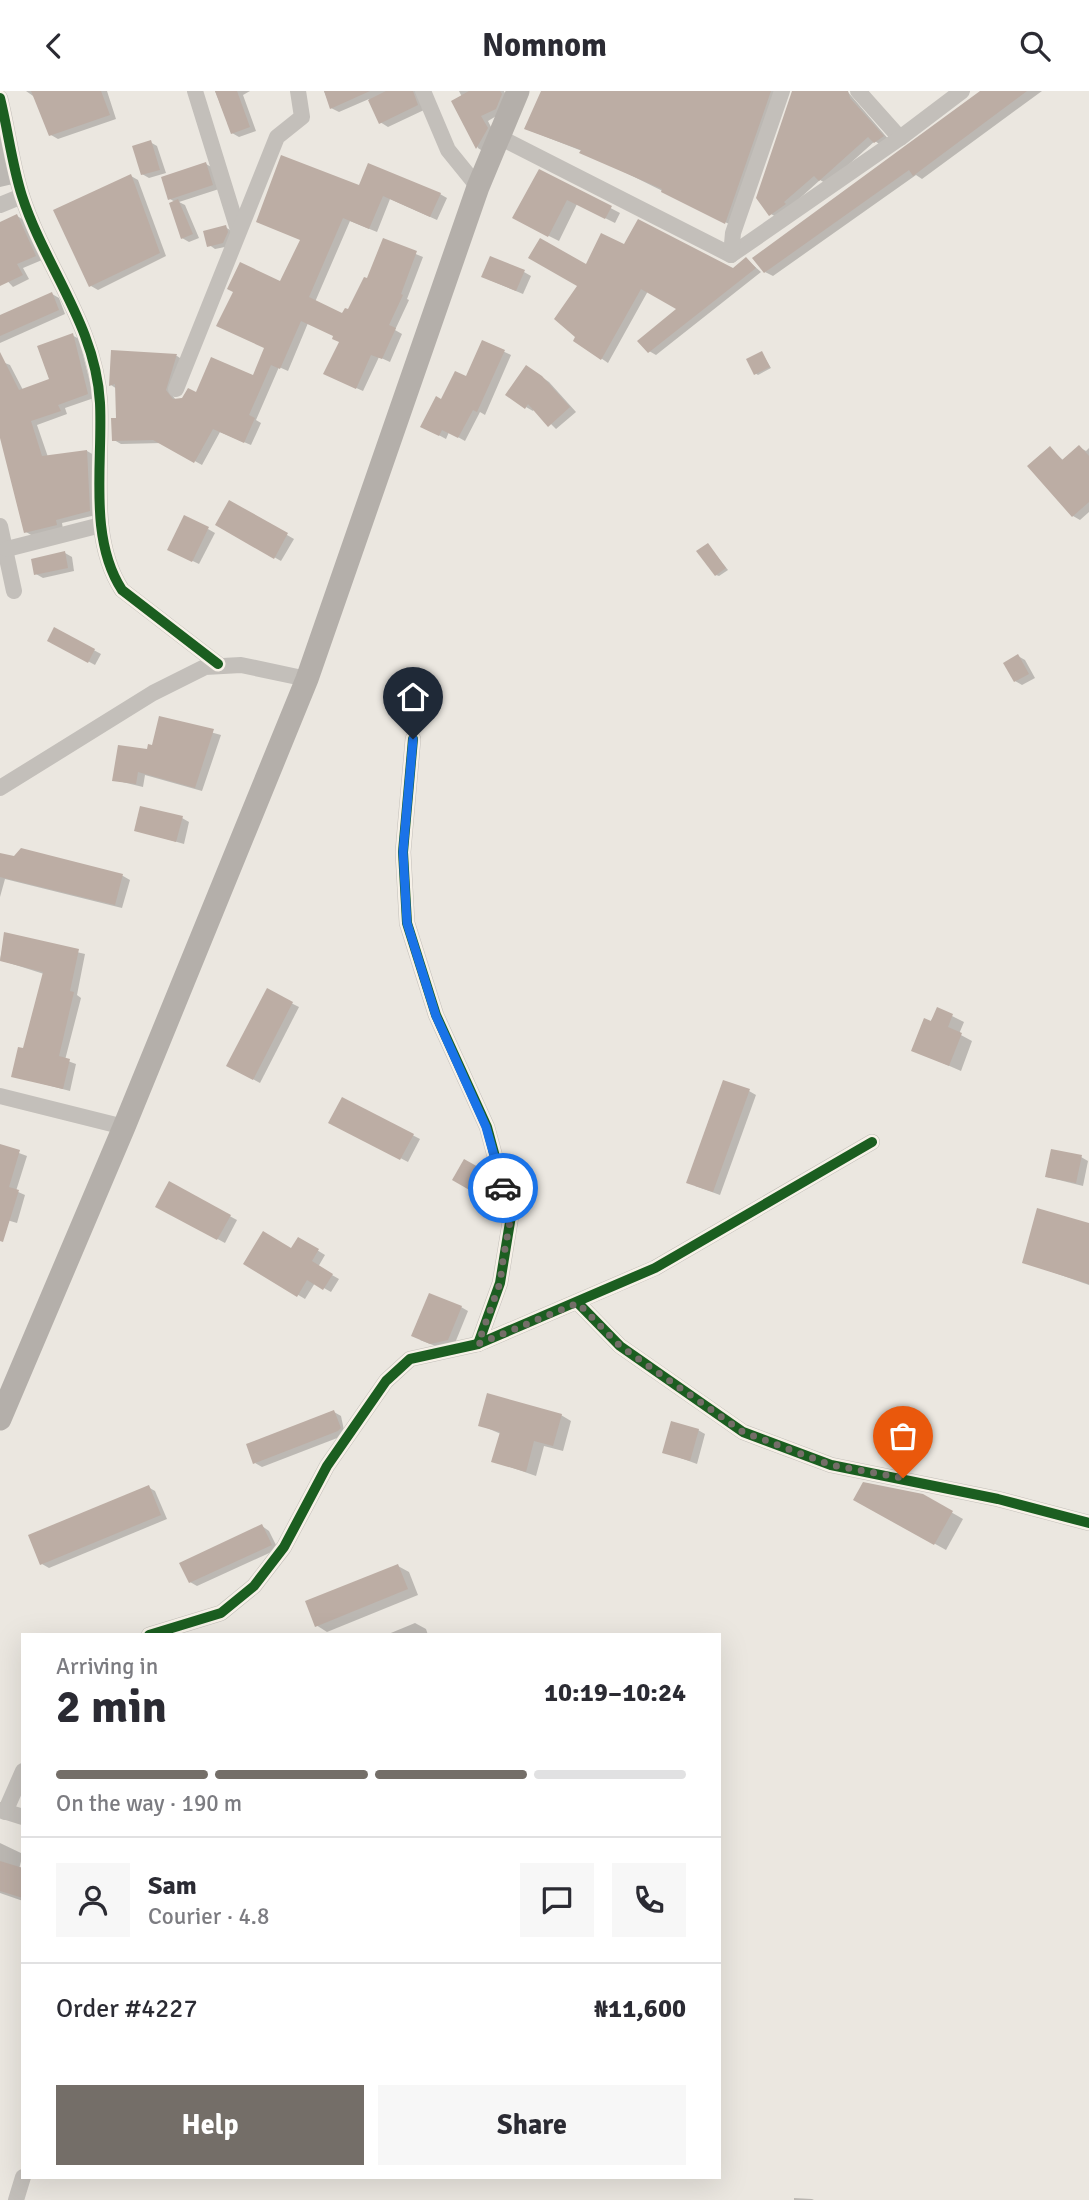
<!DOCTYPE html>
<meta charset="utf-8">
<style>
:root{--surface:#fff;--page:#f7f7f7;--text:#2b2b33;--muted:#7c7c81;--line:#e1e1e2;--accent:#746e68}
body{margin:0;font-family:Signika,sans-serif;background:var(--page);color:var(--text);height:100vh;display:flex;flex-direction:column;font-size:26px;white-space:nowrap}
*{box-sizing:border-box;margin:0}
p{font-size:23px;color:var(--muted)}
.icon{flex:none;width:38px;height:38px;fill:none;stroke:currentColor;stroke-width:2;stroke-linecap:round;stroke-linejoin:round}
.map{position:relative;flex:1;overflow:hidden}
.sheet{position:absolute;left:21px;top:1542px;width:700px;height:546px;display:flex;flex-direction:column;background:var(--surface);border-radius:0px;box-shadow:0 7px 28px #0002}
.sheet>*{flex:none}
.pin{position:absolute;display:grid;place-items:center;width:60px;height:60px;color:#fff;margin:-72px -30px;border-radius:50% 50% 50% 0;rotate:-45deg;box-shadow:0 0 7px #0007}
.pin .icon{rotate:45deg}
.courier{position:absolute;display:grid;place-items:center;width:70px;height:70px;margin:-35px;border:5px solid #1a73e8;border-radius:50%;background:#fff;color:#222;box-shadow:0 2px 9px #0007}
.overview em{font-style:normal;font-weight:700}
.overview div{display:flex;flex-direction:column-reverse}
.overview{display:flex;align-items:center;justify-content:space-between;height:119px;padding:0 35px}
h1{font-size:46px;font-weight:700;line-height:52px}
.bar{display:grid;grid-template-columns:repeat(4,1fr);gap:10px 7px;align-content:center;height:84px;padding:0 35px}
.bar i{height:9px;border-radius:5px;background:var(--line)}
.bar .active{background:var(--accent)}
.bar p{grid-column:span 4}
.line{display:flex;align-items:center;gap:18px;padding:0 35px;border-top:2px solid var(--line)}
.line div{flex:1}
.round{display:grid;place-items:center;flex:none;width:74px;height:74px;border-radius:0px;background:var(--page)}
.button{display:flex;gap:14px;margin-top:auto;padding:14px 35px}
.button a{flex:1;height:80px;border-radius:0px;background:var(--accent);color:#fff;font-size:28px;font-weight:700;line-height:80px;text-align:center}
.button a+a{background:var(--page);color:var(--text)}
header{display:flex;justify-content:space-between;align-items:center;height:91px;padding:0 35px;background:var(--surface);font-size:32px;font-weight:700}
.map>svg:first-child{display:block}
.shadow{fill:#0003}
.building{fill:#bcada4}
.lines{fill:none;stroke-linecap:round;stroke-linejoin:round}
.street{stroke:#c3bfba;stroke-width:16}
.secondary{stroke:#b4afaa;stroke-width:23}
.cycleway-casing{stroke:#f7f1e8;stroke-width:15}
.cycleway{stroke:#1b5e20;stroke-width:10}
.done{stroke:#746e68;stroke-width:7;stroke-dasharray:0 12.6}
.route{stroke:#1a73e8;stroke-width:9}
</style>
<header><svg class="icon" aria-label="back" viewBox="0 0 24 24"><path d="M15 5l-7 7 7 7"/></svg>Nomnom<svg class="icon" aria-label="search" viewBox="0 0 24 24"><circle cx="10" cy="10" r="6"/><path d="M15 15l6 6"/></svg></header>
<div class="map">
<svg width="1089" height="2109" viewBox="0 0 1089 2109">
<rect width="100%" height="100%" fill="#ebe7e0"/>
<g class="shadow">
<path d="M26 0H107L116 28 58 48 51 44 36 7Z"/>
<path d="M215 0H250L243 4 256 40 239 46 232 42Z"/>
<path d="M324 0H418L424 19 388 36 380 31 369 8 339 21 331 17Z"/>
<path d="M459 0H504L508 8 503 21 488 30 494 42 484 61 478 57 453 11 462 6Z"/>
<path d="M542 0H781L733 135 582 60 526 38Z"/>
<path d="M793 0H847L890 50 882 55 875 50 827 93 820 89 778 127 771 123Z"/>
<path d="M984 0H1042L922 88 916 84 773 185 765 181Z"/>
<path d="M0 39 13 93 0 96Z"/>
<path d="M150 51 157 55 166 82 149 87 142 83Z"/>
<path d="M206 73 213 77 219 98 179 111 185 114 199 147 189 151 182 147 175 111 170 108Z"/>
<path d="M540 80 620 122 615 132 577 113 559 150 523 132Z"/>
<path d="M131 85 138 89 166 165 98 199 91 195Z"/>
<path d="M360 96 440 103 447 107 437 129 390 108 377 141 350 130 315 211 343 225 349 221 368 189 384 150 423 166 407 208 409 209 395 239 402 243 390 271 379 266 363 300 332 286 340 251 335 245 308 232 288 280 279 276 256 329 261 332 251 354 220 341 202 374 162 352 121 353 114 349 118 329 117 298 111 294 112 261 177 265 183 269 172 304 176 309 254 286 266 257 281 192Z"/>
<path d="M17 125 24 129 42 169 23 177 29 188 13 196 0 182V133Z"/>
<path d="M225 136 232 140 230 155 215 158 208 153Z"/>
<path d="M625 156 733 179 746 168 761 181 656 264 649 260 679 218 648 200 608 272 575 249 580 194 587 175Z"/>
<path d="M524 181 531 185 523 203 490 189Z"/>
<path d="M52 203 59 207 65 223 0 252V225Z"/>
<path d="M72 244 79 248 94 307 65 317 67 323 37 334 48 366 87 360 94 364 96 424 62 432 63 438 33 445 26 441 0 341V270L10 274 23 299 51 289Z"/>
<path d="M483 251 511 264 485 324 480 321 465 350 449 341 446 348 422 335 442 310 467 288Z"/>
<path d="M762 262 771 277 758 284 755 282Z"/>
<path d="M533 280 549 291 576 321 556 338 535 317 533 320 526 316Z"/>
<path d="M1079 356 1086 360 1089 357V421L1080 429 1073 425 1051 358 1064 370Z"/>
<path d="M230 411 294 448 281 470 217 433Z"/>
<path d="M208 438 215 442 199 473 176 462Z"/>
<path d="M708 454 728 479 719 485 716 484Z"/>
<path d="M65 462 72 466 74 480 43 487 36 483Z"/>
<path d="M55 538 101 563 95 574 49 549Z"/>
<path d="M1018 565 1025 569 1035 587 1022 594 1015 590Z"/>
<path d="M160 627 221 644 202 700 145 684 143 696 114 689 153 656Z"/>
<path d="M182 727 189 731 184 753 136 739Z"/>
<path d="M22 759 123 785 130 789 122 817 5 788 0 806V763L14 767Z"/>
<path d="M5 844 85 863 77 904 81 907 65 969 76 973 70 1000 13 985 24 959 44 883 0 869Z"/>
<path d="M267 900 299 916 260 992 229 975Z"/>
<path d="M938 918 964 931 959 943 972 950 961 980 913 959Z"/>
<path d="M749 1000 756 1004 720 1104 695 1095Z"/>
<path d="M343 1008 420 1048 408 1071 331 1031Z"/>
<path d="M0 1055 27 1065 16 1100 25 1104 17 1132 0 1127Z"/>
<path d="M1081 1066 1088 1070 1083 1095 1047 1086Z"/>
<path d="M465 1070 495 1088 498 1100 492 1110 454 1088Z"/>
<path d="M170 1093 237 1129 225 1152 158 1116Z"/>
<path d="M1089 1134V1194L1024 1171Z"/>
<path d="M299 1148 325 1164 318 1176 339 1188 331 1201 315 1192 305 1208 245 1172 292 1160Z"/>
<path d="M461 1216 468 1220 455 1252 438 1256 420 1249Z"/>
<path d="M334 1321 341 1325 345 1344 262 1376 255 1372Z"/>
<path d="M561 1324 571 1330 563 1360 544 1355 536 1385 493 1370 501 1343 480 1334Z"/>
<path d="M698 1339 705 1343 697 1373 664 1361Z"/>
<path d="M148 1396 155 1400 167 1428 49 1477 42 1473Z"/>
<path d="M923 1405 963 1428 946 1459 855 1408Z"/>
<path d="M262 1435 269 1440 278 1458 197 1495 190 1491Z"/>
<path d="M398 1475 409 1481 418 1504 327 1541 316 1534Z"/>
<path d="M415 1532 426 1538 428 1544H386Z"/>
<path d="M0 1752 23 1763 19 1778 23 1779V1810L0 1802Z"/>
<path d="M794 2107 812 2108 814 2109H794Z"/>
</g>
<g class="building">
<path d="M31 0H101L110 24 49 45Z"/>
<path d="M215 0H237L250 36 231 43Z"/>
<path d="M324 0H370L330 18Z"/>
<path d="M386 0H413L418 14 379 33 368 9Z"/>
<path d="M469 0H500L502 3 496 18 481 25 488 37 476 58 451 10Z"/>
<path d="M541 0H771L725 133 661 101 662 98 579 62 581 59 524 38Z"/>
<path d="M792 0H848L850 7 884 45 874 52 868 46 819 90 814 85 784 111 786 113 769 125 756 107Z"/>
<path d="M980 0H1027L913 85 909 79 764 182 752 167Z"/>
<path d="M151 49 160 79 141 84 132 55Z"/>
<path d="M281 64 359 94 368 72 441 102 430 126 383 105 369 138 343 127 309 206 342 222 345 217 348 218 364 186 367 187 383 147 417 160 401 203 403 204 389 234 396 237 382 268 371 264 356 298 323 283 339 251 332 248 333 245 301 230 280 278 271 274 249 324 255 327 244 352 213 338 194 372 153 349 112 350 111 327H116L115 293 109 295 111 259 177 263 166 299 173 308 182 307 188 297 196 301 211 266 253 284 264 257 216 235 233 201 227 198 240 171 280 190 300 149 256 131Z"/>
<path d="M206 71 213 94 168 109 161 86Z"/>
<path d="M539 78 612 115 605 128 567 109 548 146 512 127Z"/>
<path d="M131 83 160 162 89 196 53 119Z"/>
<path d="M178 108 193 143 181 148 169 112Z"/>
<path d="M17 123 36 165 17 173 23 184 0 195V131Z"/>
<path d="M638 128 733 177 746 166 756 177 648 262 637 250 676 218 641 198 601 269 573 250 575 246 554 228 577 195 528 167 540 147 586 173 601 142 624 153Z"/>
<path d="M226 134 228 141 223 152 207 156 203 140Z"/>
<path d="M490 165 525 179 516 200 481 186Z"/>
<path d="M52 201 59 219 0 245V224Z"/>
<path d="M73 242 88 303 58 314 61 320 31 330 42 365 87 359 90 420 56 429 57 434 24 442 0 347V261L19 299 49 288 37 255Z"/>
<path d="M482 249 505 259 477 321 473 319 458 347 442 339 439 345 420 336 436 305 441 308 455 280 466 285Z"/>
<path d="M762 260 770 276 754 284 746 268Z"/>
<path d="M526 274 542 285 570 316 548 336 528 313 525 318 505 304Z"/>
<path d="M1079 354 1089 365V411L1072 426 1027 375 1050 355 1062 369Z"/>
<path d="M229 409 288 442 274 468 215 434Z"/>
<path d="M184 424 209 436 192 471 167 459Z"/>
<path d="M708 452 726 477 715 485 696 460Z"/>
<path d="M65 460 68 477 34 484 31 468Z"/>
<path d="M54 536 95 558 88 572 47 550Z"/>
<path d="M1018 563 1029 583 1014 591 1003 572Z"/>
<path d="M159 625 214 638 195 697 138 681 136 693 112 690 118 654 147 658 148 653 152 654Z"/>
<path d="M140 715 183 725 176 751 134 740Z"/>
<path d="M21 757 123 783 115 814 0 786V762L14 765Z"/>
<path d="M4 841 79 858 70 900 74 901 59 965 70 968 63 998 11 986 18 956 23 957 43 881 0 870Z"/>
<path d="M267 897 293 911 253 989 226 975Z"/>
<path d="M937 916 953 923 948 936 962 942 949 975 911 960 924 927 931 930Z"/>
<path d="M723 989 750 998 713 1101 686 1092Z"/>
<path d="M342 1006 414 1043 400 1069 328 1032Z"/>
<path d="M0 1053 20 1059 9 1096 19 1099 3 1151 0 1150Z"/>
<path d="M1051 1058 1082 1064 1076 1092 1045 1086Z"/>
<path d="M464 1068 489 1082 492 1095 485 1108 452 1089Z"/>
<path d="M169 1090 231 1124 217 1149 155 1116Z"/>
<path d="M1037 1117 1089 1132V1193L1022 1172Z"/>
<path d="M263 1140 291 1157 298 1146 319 1158 312 1170 333 1183 323 1199 307 1189 297 1206 243 1173Z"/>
<path d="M429 1202 462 1215 448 1249 430 1253 411 1245Z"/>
<path d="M487 1302 562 1323 553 1355 534 1350 526 1381 491 1371 500 1341 478 1335Z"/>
<path d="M334 1319 341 1337 338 1340 253 1373 246 1353Z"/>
<path d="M671 1330 699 1338 690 1370 662 1362Z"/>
<path d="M863 1391 923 1403 953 1420 934 1454 853 1409Z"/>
<path d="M149 1394 161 1424 40 1474 28 1444Z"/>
<path d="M262 1433 272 1454 189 1492 179 1472Z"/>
<path d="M398 1473 408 1498 315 1536 305 1510Z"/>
<path d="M0 1770 23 1777V1807L0 1800Z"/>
</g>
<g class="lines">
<g class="street">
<path d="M195 0 238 139"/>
<path d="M423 0 448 59 478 96"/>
<path d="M858 0 900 47"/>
<path d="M0 7C8 39 12 74 22 105 45 176 96 235 100 312 103 372 88 447 122 499L218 573"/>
<path d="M499 46 731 164 900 47 962 0"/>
<path d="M0 114 22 105"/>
<path d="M731 164 733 142 782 0"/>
<path d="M176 298 277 46 302 26 298 0"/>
<path d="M0 435 14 500"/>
<path d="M7 458 101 434"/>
<path d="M413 648 403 761 407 832 436 924 487 1036 511 1125 500 1192 478 1253"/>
<path d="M0 697 153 602 205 576 241 574 307 588"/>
<path d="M0 1005 124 1036"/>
<path d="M578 1212 620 1255 743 1341 831 1374 998 1408 1089 1432"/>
<path d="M149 1544 221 1522 254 1495 284 1456 327 1375 386 1290 410 1268 478 1253 655 1177 872 1051"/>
<path d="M0 1719 23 1726"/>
<path d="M5 1721 23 1680"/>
<path d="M16 2109 23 2086"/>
</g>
<path class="secondary" d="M0 1328 124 1036 307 588 478 96 518 0"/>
<defs>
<g id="cycleway">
<path d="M0 7C8 39 12 74 22 105 45 176 96 235 100 312 103 372 88 447 122 499L218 573"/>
<path d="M413 648 403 761 407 832 436 924 487 1036 511 1125 500 1192 478 1253"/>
<path d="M578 1212 620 1255 743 1341 831 1374 998 1408 1089 1432"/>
<path d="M149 1544 221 1522 254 1495 284 1456 327 1375 386 1290 410 1268 478 1253 655 1177 872 1051"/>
</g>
</defs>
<use href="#cycleway" class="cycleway-casing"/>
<use href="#cycleway" class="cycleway"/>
</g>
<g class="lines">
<path class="done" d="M503 1097 511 1125 503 1169 500 1192 478 1253 578 1212 620 1255 743 1341 831 1374 903 1387"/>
<path class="route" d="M413 648 403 761 407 832 436 925 486 1036 503 1097"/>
</g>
</svg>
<div class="pin" style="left:903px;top:1387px;background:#ea580c"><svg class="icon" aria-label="bag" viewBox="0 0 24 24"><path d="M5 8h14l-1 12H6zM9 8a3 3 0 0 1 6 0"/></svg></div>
<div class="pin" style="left:413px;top:648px;background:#1f2937"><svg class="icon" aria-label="home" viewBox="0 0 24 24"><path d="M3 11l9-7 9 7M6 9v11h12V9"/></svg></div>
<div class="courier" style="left:503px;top:1097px"><svg class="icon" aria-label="car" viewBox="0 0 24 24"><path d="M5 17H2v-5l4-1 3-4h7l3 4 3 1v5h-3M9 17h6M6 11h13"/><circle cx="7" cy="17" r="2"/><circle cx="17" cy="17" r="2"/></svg></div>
<section class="sheet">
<div class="overview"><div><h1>2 min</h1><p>Arriving in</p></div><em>10:19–10:24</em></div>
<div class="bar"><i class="active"></i><i class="active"></i><i class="active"></i><i></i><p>On the way · 190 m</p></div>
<div class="line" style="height:126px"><a class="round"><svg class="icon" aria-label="person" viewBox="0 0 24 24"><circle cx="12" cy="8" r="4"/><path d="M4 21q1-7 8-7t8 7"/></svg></a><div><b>Sam</b><p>Courier · 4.8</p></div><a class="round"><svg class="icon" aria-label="chat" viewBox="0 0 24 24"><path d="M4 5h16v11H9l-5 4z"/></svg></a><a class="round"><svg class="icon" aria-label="phone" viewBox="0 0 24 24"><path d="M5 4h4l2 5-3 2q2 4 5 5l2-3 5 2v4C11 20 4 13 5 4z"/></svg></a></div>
<div class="line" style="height:91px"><div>Order #4227</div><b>₦11,600</b></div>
<div class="button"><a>Help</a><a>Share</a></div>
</section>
</div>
